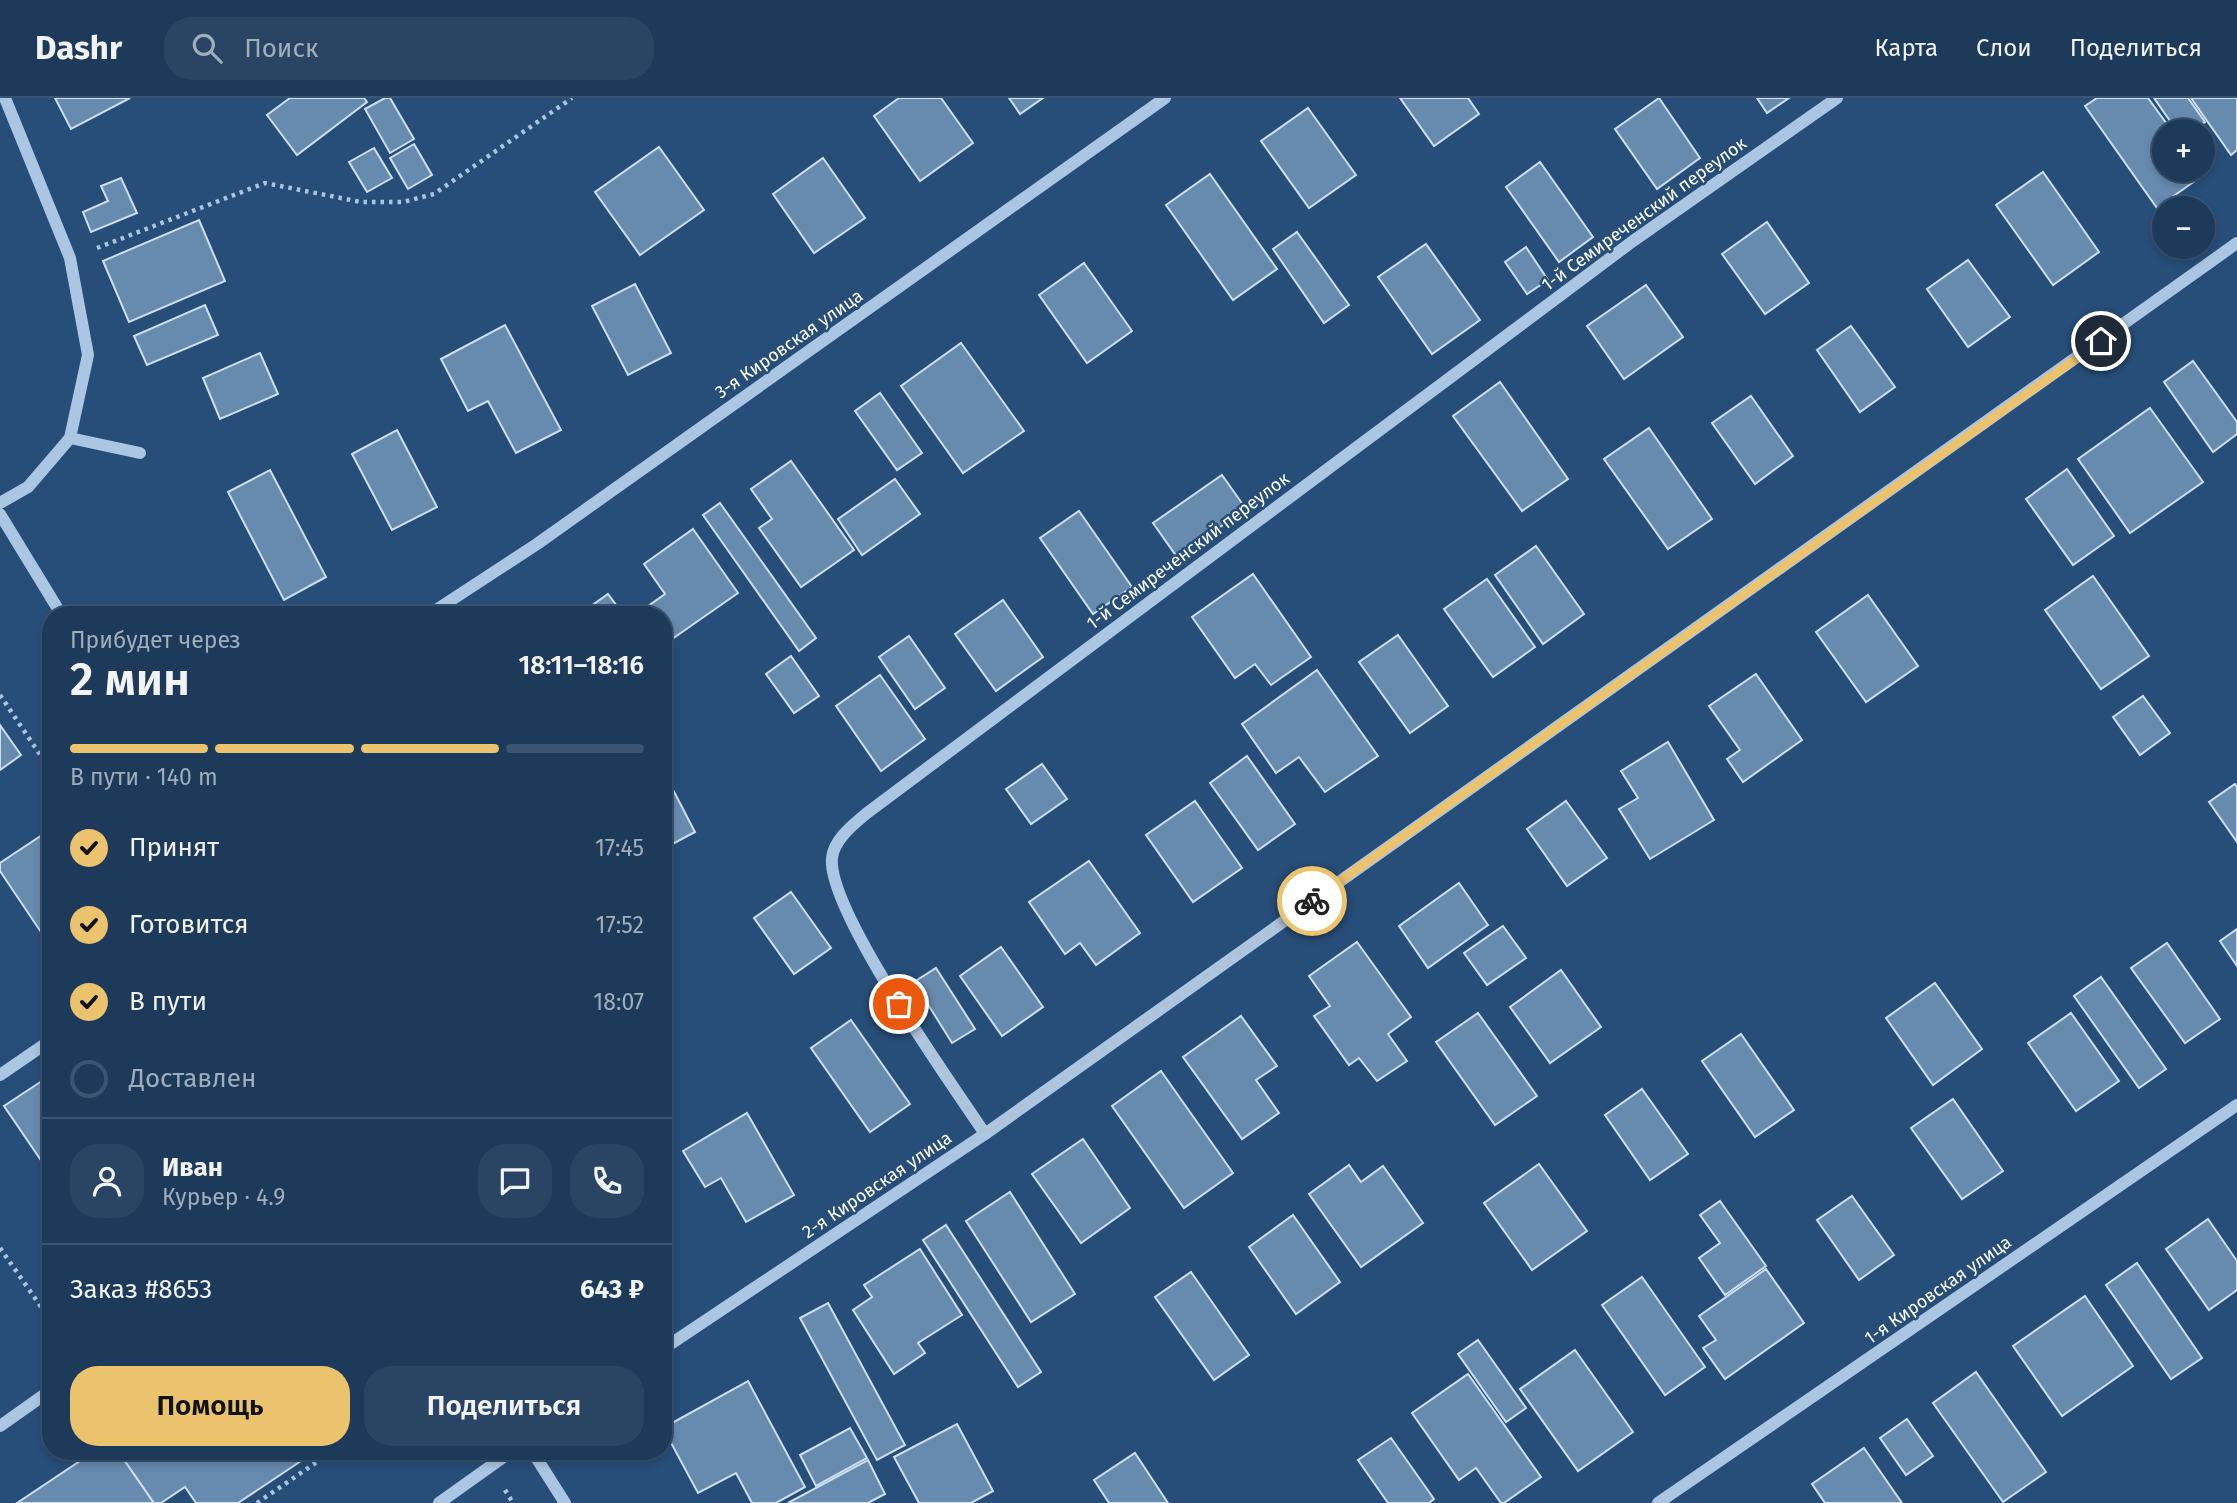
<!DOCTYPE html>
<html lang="ru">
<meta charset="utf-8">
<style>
:root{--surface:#1d3a5b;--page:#2a4564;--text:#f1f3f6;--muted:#a0adbb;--line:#3b5471;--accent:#ebc36f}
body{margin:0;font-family:"Fira Sans",sans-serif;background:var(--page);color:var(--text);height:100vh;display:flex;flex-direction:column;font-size:26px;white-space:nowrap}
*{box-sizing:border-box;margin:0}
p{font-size:23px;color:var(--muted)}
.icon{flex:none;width:38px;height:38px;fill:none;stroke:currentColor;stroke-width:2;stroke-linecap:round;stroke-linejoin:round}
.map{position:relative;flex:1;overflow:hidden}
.drawer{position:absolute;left:42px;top:508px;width:630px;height:854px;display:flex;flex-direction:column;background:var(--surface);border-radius:28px;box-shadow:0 4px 10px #0003,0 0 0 2px var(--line)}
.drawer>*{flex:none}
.controls{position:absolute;left:2152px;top:21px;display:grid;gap:14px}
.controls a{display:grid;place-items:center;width:63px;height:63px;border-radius:50%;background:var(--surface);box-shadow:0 4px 10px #0003,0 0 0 2px var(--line);font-size:35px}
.pin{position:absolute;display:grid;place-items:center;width:60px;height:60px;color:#fff;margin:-30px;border:4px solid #fff;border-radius:50%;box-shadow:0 2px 7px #0007}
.courier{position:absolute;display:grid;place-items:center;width:70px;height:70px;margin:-35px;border:5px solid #ebc36f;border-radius:50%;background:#fff;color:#222;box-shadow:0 2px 9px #0007}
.headline em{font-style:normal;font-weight:600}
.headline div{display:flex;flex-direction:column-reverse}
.headline{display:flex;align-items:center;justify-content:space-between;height:119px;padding:0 28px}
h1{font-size:46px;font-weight:600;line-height:52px}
.bar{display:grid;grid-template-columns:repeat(4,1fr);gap:10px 7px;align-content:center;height:84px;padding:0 28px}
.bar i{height:9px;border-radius:5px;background:var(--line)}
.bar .selected{background:var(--accent)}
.bar p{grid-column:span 4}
.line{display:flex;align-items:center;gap:18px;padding:0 28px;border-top:2px solid var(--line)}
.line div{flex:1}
.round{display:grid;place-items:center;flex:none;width:74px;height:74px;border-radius:28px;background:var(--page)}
ol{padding:0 28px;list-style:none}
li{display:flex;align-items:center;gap:21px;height:77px}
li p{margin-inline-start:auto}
li .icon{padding:7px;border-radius:50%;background:var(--accent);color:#111;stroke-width:4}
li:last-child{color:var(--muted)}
li i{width:38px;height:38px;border:4px solid var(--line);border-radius:50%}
.action{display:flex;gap:14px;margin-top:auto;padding:14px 28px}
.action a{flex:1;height:80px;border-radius:28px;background:var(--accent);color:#111;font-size:28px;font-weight:600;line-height:80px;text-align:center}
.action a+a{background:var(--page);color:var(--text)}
header{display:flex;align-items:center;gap:42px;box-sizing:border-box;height:98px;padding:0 35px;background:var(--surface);border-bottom:2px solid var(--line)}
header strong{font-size:33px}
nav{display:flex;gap:38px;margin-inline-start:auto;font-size:24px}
.search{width:490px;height:63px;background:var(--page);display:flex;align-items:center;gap:18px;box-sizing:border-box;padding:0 24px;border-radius:28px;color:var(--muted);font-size:26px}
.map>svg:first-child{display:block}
.building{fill:#678aaf;stroke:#ccdff3;stroke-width:2}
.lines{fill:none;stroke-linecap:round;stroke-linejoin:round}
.path{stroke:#aac6e3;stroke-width:4.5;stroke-dasharray:3.5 5;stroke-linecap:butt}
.minor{stroke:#aac6e3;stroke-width:12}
.done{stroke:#b3c1d0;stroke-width:7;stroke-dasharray:0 12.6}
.route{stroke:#ebc36f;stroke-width:9}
.labels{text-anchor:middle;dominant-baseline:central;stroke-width:5;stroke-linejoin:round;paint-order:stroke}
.street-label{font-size:18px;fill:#fff;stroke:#274e79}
</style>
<header>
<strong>Dashr</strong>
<div class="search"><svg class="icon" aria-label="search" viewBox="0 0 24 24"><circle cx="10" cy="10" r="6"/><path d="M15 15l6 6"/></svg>Поиск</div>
<nav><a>Карта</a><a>Слои</a><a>Поделиться</a></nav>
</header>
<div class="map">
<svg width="2237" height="1405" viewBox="0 0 2237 1405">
<rect width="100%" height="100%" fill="#274e79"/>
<g class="building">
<path d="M55 0H130L71 31Z"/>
<path d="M290 0H364L367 4 297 57 267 17Z"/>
<path d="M385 0H390L414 41 390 55 365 11Z"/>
<path d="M899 0H941L973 45 920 83 874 18Z"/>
<path d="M1009 0H1043L1020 16Z"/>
<path d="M1400 0H1468L1479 16 1434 48Z"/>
<path d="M1659 0 1700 60 1657 91 1615 31Z"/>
<path d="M1757 0H1789L1767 15Z"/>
<path d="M2097 0H2148L2172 33H2165V72H2199L2203 77 2157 110 2085 8Z"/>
<path d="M2154 0H2188L2205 24 2192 33H2177Z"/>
<path d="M2191 0H2237V52L2231 57Z"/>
<path d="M1308 10 1356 77 1309 110 1261 43Z"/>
<path d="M414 46 432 77 408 91 390 60Z"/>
<path d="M659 49 704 112 640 157 595 94Z"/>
<path d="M374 50 392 80 367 94 349 64Z"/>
<path d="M823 60 865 120 814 155 773 96Z"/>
<path d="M1540 64 1593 139 1559 164 1506 89Z"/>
<path d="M2043 74 2099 154 2053 187 1996 107Z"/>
<path d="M1210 76 1277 171 1233 202 1166 107Z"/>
<path d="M121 80 137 115 91 134 83 114 108 103 101 88Z"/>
<path d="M199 122 225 183 129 224 103 163Z"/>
<path d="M1767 124 1809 185 1765 216 1722 156Z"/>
<path d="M1297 134 1349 207 1324 225 1273 151Z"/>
<path d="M1426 146 1480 222 1432 256 1378 179Z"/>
<path d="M1526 149 1548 182 1527 196 1505 164Z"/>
<path d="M1968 162 2010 219 1968 249 1927 191Z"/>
<path d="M1084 165 1132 233 1087 265 1039 197Z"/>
<path d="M635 186 671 255 628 277 592 208Z"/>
<path d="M1646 187 1683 239 1624 281 1587 228Z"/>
<path d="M205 207 218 237 147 267 134 238Z"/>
<path d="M505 227 561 332 516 355 488 303 468 313 441 261Z"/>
<path d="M1851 228 1895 289 1860 314 1817 252Z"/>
<path d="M961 245 1024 333 963 375 901 288Z"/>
<path d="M260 255 278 296 220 321 203 280Z"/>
<path d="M2193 263 2237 324V336L2213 354 2164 284Z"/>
<path d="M1500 284 1568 381 1522 413 1453 318Z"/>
<path d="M880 295 922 355 897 372 855 313Z"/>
<path d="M1751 298 1793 358 1755 386 1712 325Z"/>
<path d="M2150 310 2203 384 2130 435 2078 361Z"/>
<path d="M1649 330 1712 421 1668 451 1604 361Z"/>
<path d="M397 332 437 409 392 432 352 356Z"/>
<path d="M791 363 854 452 801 489 759 430 772 421 751 391Z"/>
<path d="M2067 371 2114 438 2073 467 2026 401Z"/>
<path d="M270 372 326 479 284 502 228 394Z"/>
<path d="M1222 377 1246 411 1177 459 1153 425Z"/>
<path d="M895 381 920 416 862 457 838 421Z"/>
<path d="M720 405 816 540 799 553 703 417Z"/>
<path d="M1079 413 1132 489 1093 516 1040 440Z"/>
<path d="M693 431 738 495 665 546 663 516H644L641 513 665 496 644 466Z"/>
<path d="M1536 448 1584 516 1543 546 1495 477Z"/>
<path d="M1253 476 1311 559 1271 587 1255 566 1235 580 1192 519Z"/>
<path d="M2093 478 2149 558 2101 591 2045 512Z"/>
<path d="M1487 481 1535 549 1493 579 1444 511Z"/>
<path d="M608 496 623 516H580Z"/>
<path d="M1868 497 1918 568 1866 604 1816 534Z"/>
<path d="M1003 502 1043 559 996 593 955 536Z"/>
<path d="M1398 537 1448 608 1410 635 1359 564Z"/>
<path d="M909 538 945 590 915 611 879 559Z"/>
<path d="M791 558 819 598 794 615 766 576Z"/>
<path d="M1317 572 1378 658 1325 694 1299 659 1276 675 1242 626Z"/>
<path d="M1756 576 1802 642 1743 684 1727 661 1740 652 1709 608Z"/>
<path d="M880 577 925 641 881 673 836 608Z"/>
<path d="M2143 598 2170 635 2140 657 2113 619Z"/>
<path d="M0 627 21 657 0 672Z"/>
<path d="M1668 644 1714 722 1650 761 1619 711 1638 700 1621 673Z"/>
<path d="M1247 658 1295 726 1258 752 1210 685Z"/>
<path d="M1042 666 1067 701 1031 726 1006 691Z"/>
<path d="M669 684 695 734 663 751V687Z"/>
<path d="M2235 686 2237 689V744L2209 704Z"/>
<path d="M1195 703 1242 770 1193 804 1146 737Z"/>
<path d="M1566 703 1607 760 1567 788 1527 731Z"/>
<path d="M51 731V849L0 773V765Z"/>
<path d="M1089 763 1140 835 1096 867 1080 845 1065 856 1029 804Z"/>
<path d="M1459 785 1488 827 1428 870 1399 828Z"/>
<path d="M791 794 831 850 794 876 754 820Z"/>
<path d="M1503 828 1526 860 1487 887 1464 855Z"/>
<path d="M2237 831V868L2220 843Z"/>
<path d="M1357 844 1411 919 1388 936 1407 963 1377 983 1359 960 1349 967 1314 918 1330 908 1309 878Z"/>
<path d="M2167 845 2220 921 2185 945 2131 870Z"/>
<path d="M1001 849 1043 909 1002 938 960 878Z"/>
<path d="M936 870 975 931 952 945 914 884Z"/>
<path d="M1561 872 1601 929 1550 965 1510 909Z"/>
<path d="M2101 879 2166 971 2139 990 2074 898Z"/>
<path d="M1935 885 1982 951 1933 987 1886 920Z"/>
<path d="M1478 915 1537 998 1495 1027 1436 944Z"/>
<path d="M2071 915 2119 983 2076 1013 2028 945Z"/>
<path d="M1241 918 1277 968 1256 982 1279 1015 1242 1041 1183 959Z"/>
<path d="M851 922 910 1006 870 1034 811 950Z"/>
<path d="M1741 936 1794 1012 1755 1039 1702 963Z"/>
<path d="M1161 973 1233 1075 1184 1110 1112 1008Z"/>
<path d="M51 977V1077L4 1008Z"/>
<path d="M1642 991 1688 1056 1650 1082 1605 1017Z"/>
<path d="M1953 1001 2003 1073 1962 1101 1911 1030Z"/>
<path d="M747 1015 794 1097 746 1124 721 1080 705 1089 683 1053Z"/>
<path d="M1083 1041 1130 1110 1081 1145 1032 1076Z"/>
<path d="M1539 1066 1587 1133 1532 1172 1484 1105Z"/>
<path d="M1349 1067 1361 1084 1383 1068 1423 1125 1361 1169 1309 1096Z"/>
<path d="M1010 1094 1075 1196 1031 1224 966 1123Z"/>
<path d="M1852 1098 1894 1157 1859 1182 1817 1122Z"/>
<path d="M1720 1103 1766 1168 1725 1197 1699 1160 1720 1145 1700 1117Z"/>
<path d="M1293 1117 1340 1184 1296 1216 1249 1149Z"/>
<path d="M2208 1121 2237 1163V1192L2209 1212 2166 1151Z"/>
<path d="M946 1127 1041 1274 1018 1289 923 1142Z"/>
<path d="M920 1151 962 1217 918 1245 925 1255 894 1276 853 1212 872 1199 864 1187Z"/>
<path d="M2137 1165 2202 1260 2171 1281 2106 1187Z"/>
<path d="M1766 1171 1804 1225 1725 1281 1703 1250 1716 1242 1699 1218Z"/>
<path d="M1191 1174 1249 1257 1214 1282 1155 1199Z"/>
<path d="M1642 1179 1705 1269 1665 1297 1602 1207Z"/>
<path d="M2085 1198 2133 1268 2062 1318 2013 1248Z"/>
<path d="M828 1205 905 1347 877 1362 800 1220Z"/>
<path d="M1478 1242 1526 1310 1506 1324 1458 1256Z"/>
<path d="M1575 1252 1633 1334 1578 1373 1520 1291Z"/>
<path d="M1976 1274 2046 1374 2003 1404 1933 1305Z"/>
<path d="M1468 1276 1541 1379 1504 1405H1501L1476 1370 1459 1382 1412 1315Z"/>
<path d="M748 1283 805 1389 776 1405H752L736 1375 698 1395 663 1330Z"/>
<path d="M1907 1321 1933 1358 1906 1377 1880 1340Z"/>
<path d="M957 1326 993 1393 971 1405H919L894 1359Z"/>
<path d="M850 1330 867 1360 816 1388 800 1357Z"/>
<path d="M1391 1340 1434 1401 1429 1405H1388L1358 1362Z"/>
<path d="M1864 1350 1902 1405H1825L1812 1386Z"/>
<path d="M95 1353H118L154 1405H17Z"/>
<path d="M118 1353H316L238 1405H196L185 1389 161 1405H154Z"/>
<path d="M1135 1355 1168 1405H1109L1094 1382Z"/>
<path d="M868 1362 885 1396 868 1405H788Z"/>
</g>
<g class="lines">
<g class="path">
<path d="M97 150 265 85 361 104H403L434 96 572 0"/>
<path d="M0 597 51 673"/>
<path d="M0 1150 51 1223"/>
<path d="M505 1392 513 1405"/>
<path d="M257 1405 333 1353"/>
</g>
<g class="minor">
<path d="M70 340 140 355"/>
<path d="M0 405 28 389 70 340 88 257 70 160 5 0"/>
<path d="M0 416 61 516"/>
<path d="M430 516 537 446 1165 0"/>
<path d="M0 977 51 942"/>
<path d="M985 1036C952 986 827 812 832 760 834 741 854 726 867 715L1633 143 1837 0"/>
<path d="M663 1251 985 1036 2237 145"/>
<path d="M0 1328 51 1292"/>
<path d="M532 1353 565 1405"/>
<path d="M439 1405 512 1353"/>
<path d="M1658 1405 2237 1007"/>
</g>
</g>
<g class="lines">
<path class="done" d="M899 906 985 1036 1312 803"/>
<path class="route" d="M1312 803 2101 243"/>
</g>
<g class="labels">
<g class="street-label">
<text transform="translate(1644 116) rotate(-36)">1-й Семиреченский переулок</text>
<text transform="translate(789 246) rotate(-35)">3-я Кировская улица</text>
<text transform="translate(1188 453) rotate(-37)">1-й Семиреченский переулок</text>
<text transform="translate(877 1087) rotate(-34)">2-я Кировская улица</text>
<text transform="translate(1938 1192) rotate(-35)">1-я Кировская улица</text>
</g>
</g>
</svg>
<div class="controls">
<a>+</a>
<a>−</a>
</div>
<div class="pin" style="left:899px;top:906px;background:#ea580c"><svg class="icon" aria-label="bag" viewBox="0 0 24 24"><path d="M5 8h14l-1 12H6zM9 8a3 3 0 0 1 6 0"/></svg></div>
<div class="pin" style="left:2101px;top:243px;background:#1f2937"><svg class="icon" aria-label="home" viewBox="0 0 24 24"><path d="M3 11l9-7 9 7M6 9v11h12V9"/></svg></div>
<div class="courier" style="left:1312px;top:803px"><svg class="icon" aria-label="bike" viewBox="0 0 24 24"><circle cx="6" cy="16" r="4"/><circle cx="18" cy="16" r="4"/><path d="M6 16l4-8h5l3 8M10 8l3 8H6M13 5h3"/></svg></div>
<section class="drawer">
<div class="headline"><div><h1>2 мин</h1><p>Прибудет через</p></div><em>18:11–18:16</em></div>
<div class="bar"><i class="selected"></i><i class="selected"></i><i class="selected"></i><i></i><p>В пути · 140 m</p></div>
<ol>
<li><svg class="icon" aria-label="check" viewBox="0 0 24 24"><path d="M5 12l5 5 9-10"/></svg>Принят<p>17:45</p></li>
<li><svg class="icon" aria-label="check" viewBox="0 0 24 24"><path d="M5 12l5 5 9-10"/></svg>Готовится<p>17:52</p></li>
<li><svg class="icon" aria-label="check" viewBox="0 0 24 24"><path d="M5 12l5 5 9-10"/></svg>В пути<p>18:07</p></li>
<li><i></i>Доставлен</li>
</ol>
<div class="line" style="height:126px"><a class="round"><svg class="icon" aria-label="person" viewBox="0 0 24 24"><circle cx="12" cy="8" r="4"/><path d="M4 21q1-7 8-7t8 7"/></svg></a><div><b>Иван</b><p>Курьер · 4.9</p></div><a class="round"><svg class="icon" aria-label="chat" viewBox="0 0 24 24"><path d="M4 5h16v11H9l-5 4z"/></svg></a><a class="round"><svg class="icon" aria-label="phone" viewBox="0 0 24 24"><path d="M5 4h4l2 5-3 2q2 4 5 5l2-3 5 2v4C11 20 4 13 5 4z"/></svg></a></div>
<div class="line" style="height:91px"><div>Заказ #8653</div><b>643 ₽</b></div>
<div class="action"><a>Помощь</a><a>Поделиться</a></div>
</section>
</div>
